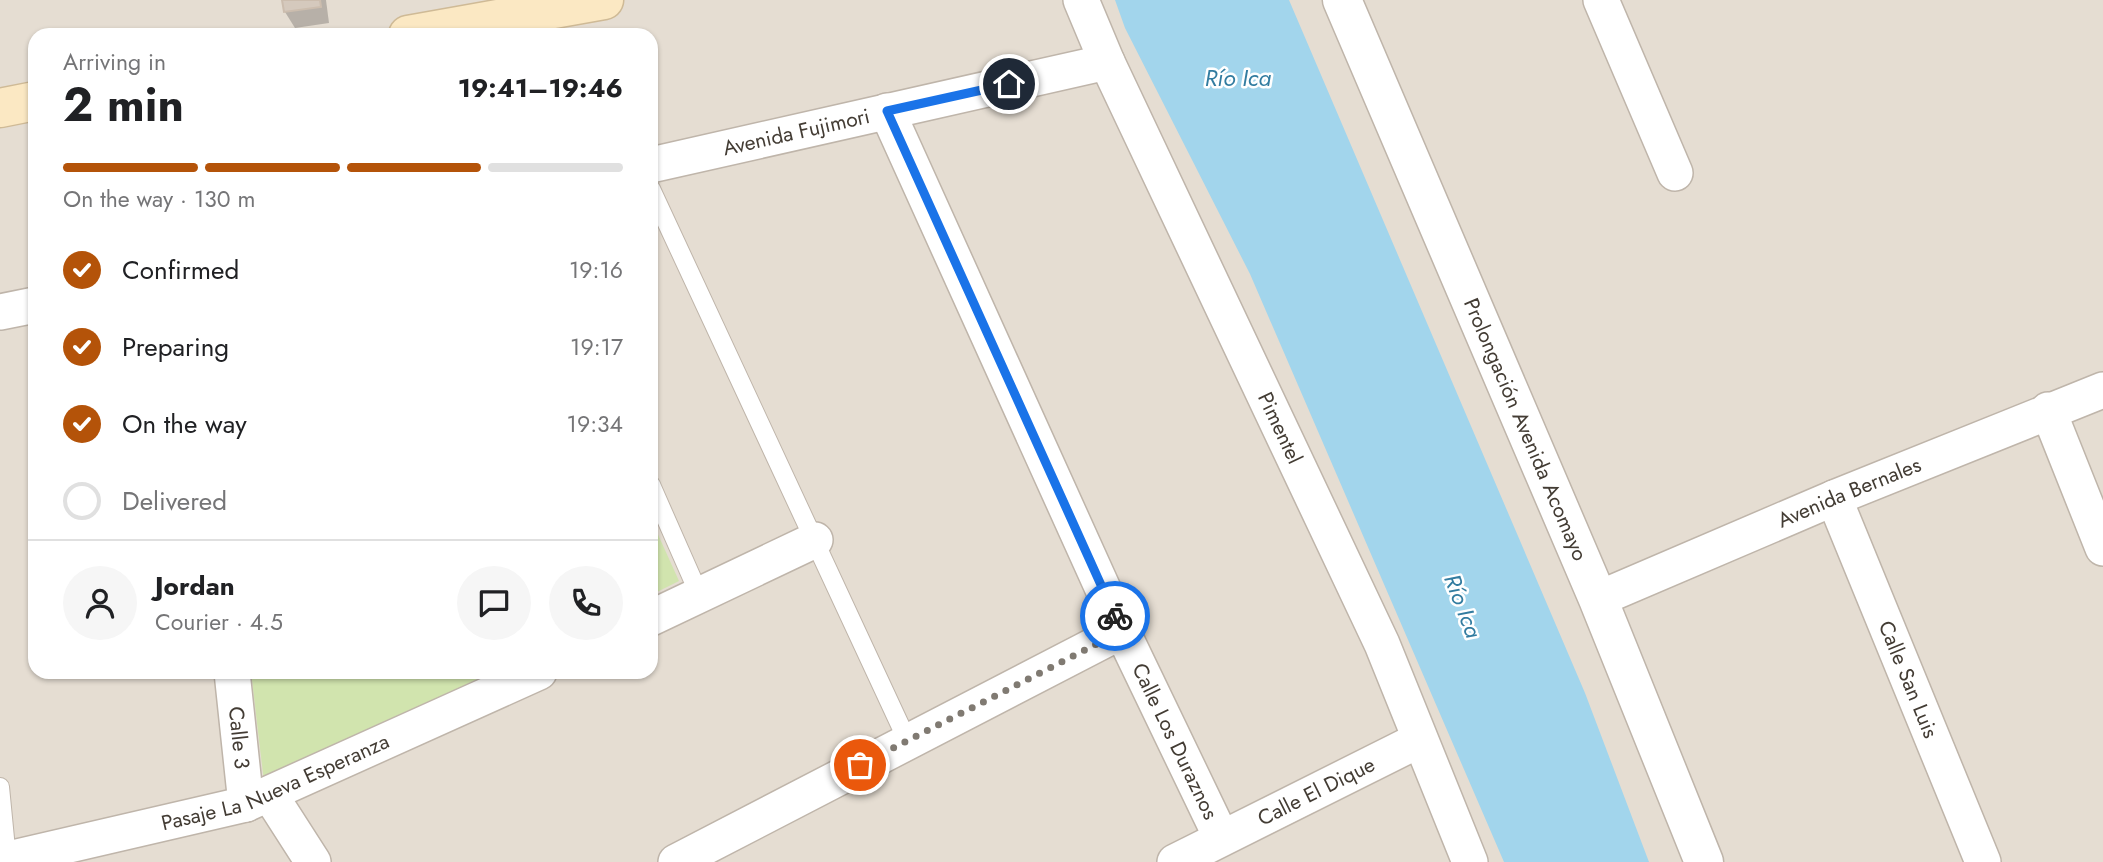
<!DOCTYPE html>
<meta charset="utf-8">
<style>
:root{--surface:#fff;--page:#f6f6f6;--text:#202124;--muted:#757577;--line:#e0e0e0;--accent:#b45309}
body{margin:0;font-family:Jost,sans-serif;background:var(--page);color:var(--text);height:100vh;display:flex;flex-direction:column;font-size:26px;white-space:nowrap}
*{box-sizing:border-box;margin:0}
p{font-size:23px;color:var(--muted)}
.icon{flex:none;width:38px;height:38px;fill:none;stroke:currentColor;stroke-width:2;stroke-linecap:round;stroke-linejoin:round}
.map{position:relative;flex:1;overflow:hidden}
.panel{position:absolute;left:28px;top:28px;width:630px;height:651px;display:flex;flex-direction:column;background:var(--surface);border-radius:21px;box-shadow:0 2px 5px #0004}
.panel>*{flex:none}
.pin{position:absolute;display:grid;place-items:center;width:60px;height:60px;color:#fff;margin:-30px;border:4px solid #fff;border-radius:50%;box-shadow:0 2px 7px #0007}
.courier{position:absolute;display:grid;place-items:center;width:70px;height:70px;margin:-35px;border:5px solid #1a73e8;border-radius:50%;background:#fff;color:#222;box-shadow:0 2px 9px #0007}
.summary em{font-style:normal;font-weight:700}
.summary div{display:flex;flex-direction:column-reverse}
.summary{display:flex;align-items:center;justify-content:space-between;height:119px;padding:0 35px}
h1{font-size:46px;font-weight:700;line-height:52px}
.bar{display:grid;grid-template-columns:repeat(4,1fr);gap:10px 7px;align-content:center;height:84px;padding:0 35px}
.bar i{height:9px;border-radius:5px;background:var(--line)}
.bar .selected{background:var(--accent)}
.bar p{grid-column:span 4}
.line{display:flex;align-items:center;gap:18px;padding:0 35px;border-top:2px solid var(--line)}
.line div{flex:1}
.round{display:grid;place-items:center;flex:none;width:74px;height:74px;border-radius:37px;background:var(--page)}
ol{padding:0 35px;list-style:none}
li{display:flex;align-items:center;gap:21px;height:77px}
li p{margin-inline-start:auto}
li .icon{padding:7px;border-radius:50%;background:var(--accent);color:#fff;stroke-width:4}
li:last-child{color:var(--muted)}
li i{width:38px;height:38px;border:4px solid var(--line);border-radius:50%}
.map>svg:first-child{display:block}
.residential{fill:#e5ddd2;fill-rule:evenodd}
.green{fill:#d1e4ae}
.water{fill:#a2d5ec}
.shadow{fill:#0003}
.building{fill:#d5c9bd;stroke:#ccbdae;stroke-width:2}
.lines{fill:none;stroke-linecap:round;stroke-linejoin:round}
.service-casing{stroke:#bfb5aa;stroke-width:20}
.minor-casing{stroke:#bfb5aa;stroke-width:38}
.tertiary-casing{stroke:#bfb5aa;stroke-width:41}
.secondary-casing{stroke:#cfba96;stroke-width:41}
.service{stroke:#fff;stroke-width:18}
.minor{stroke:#fff;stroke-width:35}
.tertiary{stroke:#fff;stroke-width:38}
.secondary{stroke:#fbe8c3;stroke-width:38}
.done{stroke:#807a72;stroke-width:7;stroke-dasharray:0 12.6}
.route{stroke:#1a73e8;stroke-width:9}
.labels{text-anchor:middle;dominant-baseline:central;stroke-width:5;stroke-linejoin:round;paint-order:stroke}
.street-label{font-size:21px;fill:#433c34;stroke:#fff}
.water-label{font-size:23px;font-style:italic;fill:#327ca0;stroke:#fff}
</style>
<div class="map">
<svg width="2103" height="862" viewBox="0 0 2103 862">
<rect width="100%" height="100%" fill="#f1ece4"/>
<path class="residential" d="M0 0H2103V862H0ZM35 35H651V672H35Z"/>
<g class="green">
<path d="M651 519 679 581 651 595Z"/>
<path d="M251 672H492L264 782Z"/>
</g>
<path class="water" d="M1115 0H1289L1585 693 1649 862H1504L1250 274 1125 28Z"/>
<path class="shadow" d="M284 0H326L329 23 295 28 285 12Z"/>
<path class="building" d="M282 0H320L321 7 284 12Z"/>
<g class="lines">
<defs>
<g id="service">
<path d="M651 189 907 740"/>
<path d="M651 485 699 594"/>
<path d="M0 787 7 859"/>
</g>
<g id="minor">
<path id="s1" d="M1081 0 1107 62 1382 644 1470 862"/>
<path d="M1601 0 1675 173"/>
<path id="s2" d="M887 111 1122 631 1221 837"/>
<path id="s3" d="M651 165 1107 62"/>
<path d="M0 312 35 305"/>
<path d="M2048 410 2103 548"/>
<path id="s4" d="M1834 498 1983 862"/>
<path id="s5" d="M1598 599 1834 498 2103 390"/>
<path d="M651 618 815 540"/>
<path id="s6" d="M232 672 246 804"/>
<path d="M270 795 313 862"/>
<path id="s7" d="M0 861 246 804 539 672"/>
<path d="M676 862 1122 631"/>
<path id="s8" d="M1175 862 1419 740"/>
</g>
<g id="tertiary">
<path id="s9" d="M1342 0 1598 599 1704 862"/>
</g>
<g id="secondary">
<path d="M408 35 604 0"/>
<path d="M0 108 35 101"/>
</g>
</defs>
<use href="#service" class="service-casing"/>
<use href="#minor" class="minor-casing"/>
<use href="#tertiary" class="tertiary-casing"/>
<use href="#secondary" class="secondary-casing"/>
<use href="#service" class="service"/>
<use href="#minor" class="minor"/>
<use href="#tertiary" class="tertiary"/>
<use href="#secondary" class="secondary"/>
</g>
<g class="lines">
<path class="done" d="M860 765 1122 631 1115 616"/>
<path class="route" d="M1009 84 887 111 1115 616"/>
</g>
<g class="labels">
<g class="street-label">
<text stroke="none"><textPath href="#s3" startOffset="149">Avenida Fujimori</textPath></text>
<text stroke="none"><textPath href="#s1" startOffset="472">Pimentel</textPath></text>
<text stroke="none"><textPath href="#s9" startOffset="467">Prolongación Avenida Acomayo</textPath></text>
<text stroke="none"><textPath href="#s5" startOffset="273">Avenida Bernales</textPath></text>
<text stroke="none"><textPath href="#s4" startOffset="196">Calle San Luis</textPath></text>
<text stroke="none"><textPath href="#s6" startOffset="66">Calle 3</textPath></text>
<text stroke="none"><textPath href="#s2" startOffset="693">Calle Los Duraznos</textPath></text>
<text stroke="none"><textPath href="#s7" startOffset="287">Pasaje La Nueva Esperanza</textPath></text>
<text stroke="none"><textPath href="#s8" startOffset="158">Calle El Dique</textPath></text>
</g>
<g class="water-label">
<text x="1238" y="78">Río Ica</text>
<text transform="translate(1463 606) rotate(69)">Río Ica</text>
</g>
</g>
</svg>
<div class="pin" style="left:860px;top:765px;background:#ea580c"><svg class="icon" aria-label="bag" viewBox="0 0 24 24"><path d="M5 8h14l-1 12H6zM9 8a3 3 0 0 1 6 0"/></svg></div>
<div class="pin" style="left:1009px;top:84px;background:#1f2937"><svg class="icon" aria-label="home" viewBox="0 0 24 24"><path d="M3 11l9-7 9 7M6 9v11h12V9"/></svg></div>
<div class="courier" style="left:1115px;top:616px"><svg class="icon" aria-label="bike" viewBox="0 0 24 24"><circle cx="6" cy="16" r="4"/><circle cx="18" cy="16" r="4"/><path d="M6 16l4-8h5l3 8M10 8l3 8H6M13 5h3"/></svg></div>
<section class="panel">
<div class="summary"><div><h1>2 min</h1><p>Arriving in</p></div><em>19:41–19:46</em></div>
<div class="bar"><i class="selected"></i><i class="selected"></i><i class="selected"></i><i></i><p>On the way · 130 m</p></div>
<ol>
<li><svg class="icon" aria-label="check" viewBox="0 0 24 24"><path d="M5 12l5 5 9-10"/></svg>Confirmed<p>19:16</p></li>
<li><svg class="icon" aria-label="check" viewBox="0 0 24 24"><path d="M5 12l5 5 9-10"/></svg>Preparing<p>19:17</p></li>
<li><svg class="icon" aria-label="check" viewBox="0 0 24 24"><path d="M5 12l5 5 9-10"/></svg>On the way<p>19:34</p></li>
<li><i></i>Delivered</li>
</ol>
<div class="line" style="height:126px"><a class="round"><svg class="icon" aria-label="person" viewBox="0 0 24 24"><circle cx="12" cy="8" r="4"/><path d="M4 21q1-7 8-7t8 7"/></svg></a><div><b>Jordan</b><p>Courier · 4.5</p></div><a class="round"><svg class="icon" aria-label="chat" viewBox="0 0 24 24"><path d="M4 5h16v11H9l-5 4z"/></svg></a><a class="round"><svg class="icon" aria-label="phone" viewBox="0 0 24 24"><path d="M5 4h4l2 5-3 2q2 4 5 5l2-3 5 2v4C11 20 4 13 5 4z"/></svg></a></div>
</section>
</div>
